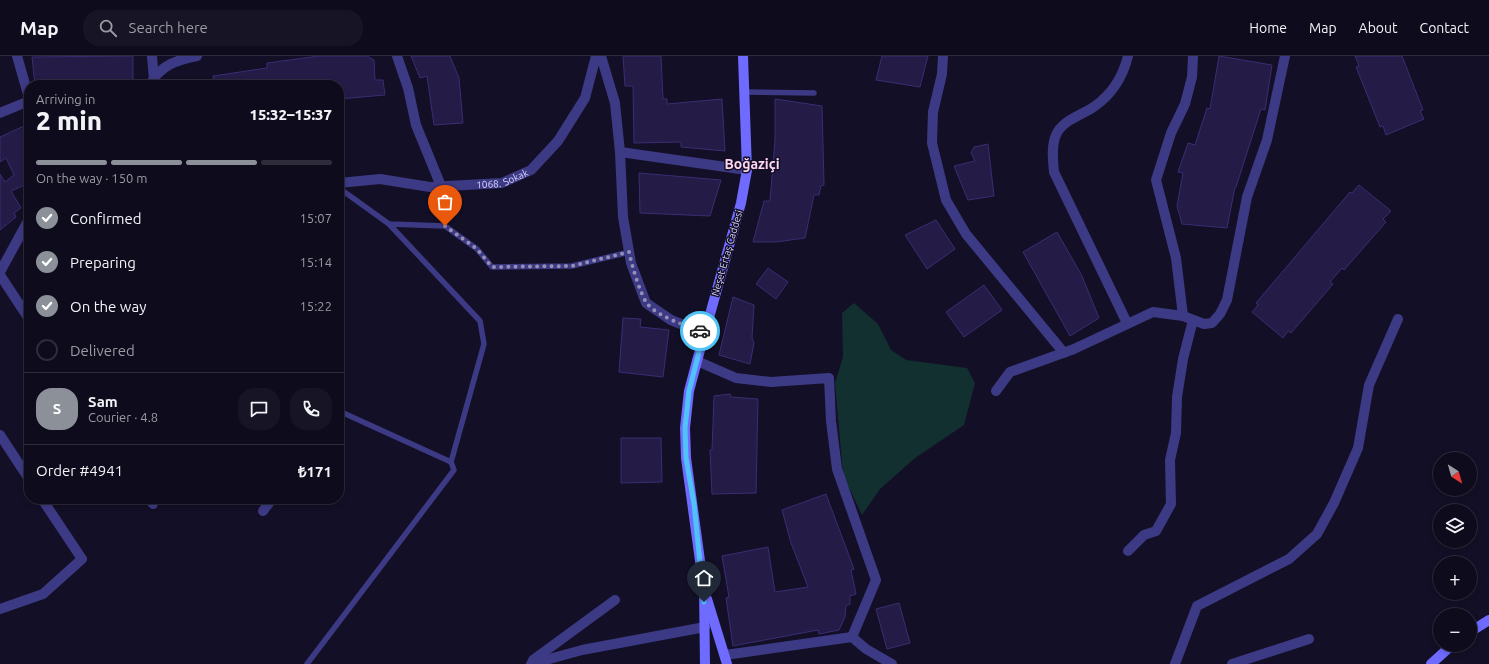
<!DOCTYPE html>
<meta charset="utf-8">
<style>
:root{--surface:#0e0b1c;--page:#171425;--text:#f1f3f6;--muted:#9b9ba3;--line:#2e2b3b;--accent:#8c9099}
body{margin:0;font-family:Ubuntu,sans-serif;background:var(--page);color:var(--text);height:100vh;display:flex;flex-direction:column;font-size:15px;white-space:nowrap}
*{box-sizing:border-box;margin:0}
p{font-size:13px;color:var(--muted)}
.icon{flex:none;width:22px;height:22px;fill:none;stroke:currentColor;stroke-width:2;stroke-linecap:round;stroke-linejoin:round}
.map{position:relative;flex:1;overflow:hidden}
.sheet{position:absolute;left:24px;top:24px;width:320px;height:424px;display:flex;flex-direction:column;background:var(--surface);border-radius:16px;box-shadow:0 2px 6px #0003,0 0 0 1px var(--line)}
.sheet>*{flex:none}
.needle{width:26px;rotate:143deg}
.tools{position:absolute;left:1433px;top:396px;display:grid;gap:8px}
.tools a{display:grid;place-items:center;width:44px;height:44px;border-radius:50%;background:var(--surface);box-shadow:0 2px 6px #0003,0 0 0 1px var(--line);font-size:20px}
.pin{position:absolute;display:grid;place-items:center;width:34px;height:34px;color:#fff;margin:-41px -17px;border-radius:50% 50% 50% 0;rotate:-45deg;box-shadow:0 0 4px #0007}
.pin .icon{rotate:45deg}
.courier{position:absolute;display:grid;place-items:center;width:40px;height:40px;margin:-20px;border:3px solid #4fc3f7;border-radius:50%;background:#fff;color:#222;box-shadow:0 1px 5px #0007}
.head em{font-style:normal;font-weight:800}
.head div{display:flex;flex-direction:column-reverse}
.head{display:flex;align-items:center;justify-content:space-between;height:68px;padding:0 12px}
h1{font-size:26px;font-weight:800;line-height:30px}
.bar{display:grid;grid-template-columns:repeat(4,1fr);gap:6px 4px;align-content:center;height:48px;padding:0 12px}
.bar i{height:5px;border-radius:3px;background:var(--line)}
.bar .on{background:var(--accent)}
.bar p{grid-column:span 4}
.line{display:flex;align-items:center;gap:10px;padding:0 12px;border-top:1px solid var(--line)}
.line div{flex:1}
.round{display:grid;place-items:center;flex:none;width:42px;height:42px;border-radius:16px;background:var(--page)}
ol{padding:0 12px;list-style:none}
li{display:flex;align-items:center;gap:12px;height:44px}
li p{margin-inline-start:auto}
li .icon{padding:4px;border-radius:50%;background:var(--accent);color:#fff;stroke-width:4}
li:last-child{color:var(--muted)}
li i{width:22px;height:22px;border:2px solid var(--line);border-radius:50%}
header{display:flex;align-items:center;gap:24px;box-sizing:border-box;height:56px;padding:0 20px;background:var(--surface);border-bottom:1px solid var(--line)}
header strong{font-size:19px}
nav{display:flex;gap:22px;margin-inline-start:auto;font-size:14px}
.search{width:280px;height:36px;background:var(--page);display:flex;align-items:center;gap:10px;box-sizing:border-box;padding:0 14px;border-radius:16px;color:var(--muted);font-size:15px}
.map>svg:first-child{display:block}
.green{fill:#12302f}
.building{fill:#241b47;stroke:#3b2d73}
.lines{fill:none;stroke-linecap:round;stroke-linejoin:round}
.lane{stroke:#3d3a85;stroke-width:5.5}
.street{stroke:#3d3a85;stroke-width:10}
.secondary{stroke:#6f6bff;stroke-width:10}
.done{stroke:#948fb3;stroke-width:4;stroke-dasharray:0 7.2}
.route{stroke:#4fc3f7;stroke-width:5}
.labels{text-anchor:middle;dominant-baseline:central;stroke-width:3;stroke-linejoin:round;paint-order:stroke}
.street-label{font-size:10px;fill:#d9d4ff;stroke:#130f26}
.district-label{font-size:14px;font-weight:bold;fill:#ffd6f0;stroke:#130f26}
</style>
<header>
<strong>Map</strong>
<div class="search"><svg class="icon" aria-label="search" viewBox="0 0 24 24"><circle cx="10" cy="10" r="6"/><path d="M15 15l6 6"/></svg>Search here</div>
<nav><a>Home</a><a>Map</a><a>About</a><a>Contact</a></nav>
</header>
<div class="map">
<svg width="1489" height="608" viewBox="0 0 1489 608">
<rect width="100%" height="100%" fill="#130f26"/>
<path class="green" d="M854 247 878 268 891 294 906 304 967 312 975 327 964 369 915 402 880 433 862 459 843 419 835 327 843 301 842 257Z"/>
<g class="building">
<path d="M133 0V29H88V27L35 29 32 1Z"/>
<path d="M319 0H367L374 4 375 24H383L385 39 339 43V29H214L213 20 267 12V7Z"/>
<path d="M411 0H450L459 22 463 67 434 69 427 20 420 22Z"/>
<path d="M623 0H661L663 43H667V48L722 43 725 95 681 91V86L634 87 633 30H625Z"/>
<path d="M882 0H928L920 31 876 24Z"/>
<path d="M1219 0 1272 9 1265 54 1261 53 1236 131H1235L1227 172 1182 168 1177 150 1183 117 1178 116 1188 87 1195 89 1207 52 1210 53Z"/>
<path d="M1355 0H1402L1423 54 1420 55 1424 63 1386 79 1383 70 1380 71 1356 11 1359 10Z"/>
<path d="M775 43 822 50 824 129 821 130 819 139H814L805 182 776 186H753L764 145H770L775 84Z"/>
<path d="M26 69 29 75V127L11 135 21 152 14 157 16 161 0 174V118L5 126 14 119 6 102 0 106V81Z"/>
<path d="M988 88 994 140 968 144 954 110 975 105 971 97 974 91Z"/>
<path d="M639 117 721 124 710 160 640 157Z"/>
<path d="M1359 129 1391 155 1383 163 1386 166 1344 214 1342 212 1330 226 1333 228 1291 277 1288 275 1283 282 1252 256 1258 249 1256 247 1350 136 1352 137Z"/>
<path d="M936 164 955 193 927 213 905 179Z"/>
<path d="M1057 176 1082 220 1099 262 1070 280 1023 196Z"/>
<path d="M768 212 788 226 776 243 756 228Z"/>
<path d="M984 229 1002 254 964 281 946 256Z"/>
<path d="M733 241 754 249 752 282 754 287 750 308 719 299Z"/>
<path d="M623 262 641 263 640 271 669 274 663 321 619 316Z"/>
<path d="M730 338 731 341 758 343 756 437 712 438 710 394H712L714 340Z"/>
<path d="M621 382H661L662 426 621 427Z"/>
<path d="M826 438 854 513 851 514 856 538 850 540V548L846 550 845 561 839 574 819 578 818 574 733 590 726 542 729 541 722 500 768 491 775 536 808 531 791 487 782 454Z"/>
<path d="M899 547 910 587 887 593 876 553Z"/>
</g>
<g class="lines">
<g class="lane">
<path d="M745 36 814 37"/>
<path d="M339 132 389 168 445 170 477 193 492 211 572 210 629 196"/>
<path d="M18 246 29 248"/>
<path d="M339 355 451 406"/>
<path d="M307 608 454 414 451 406 484 288 480 265 389 168"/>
</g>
<g class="street">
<path d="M17 0 29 42"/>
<path d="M152 0 154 24"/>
<path d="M397 0 408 32 416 69 441 130"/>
<path d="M601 0 615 47 620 96 623 161 631 207 646 247 671 264 703 277"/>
<path d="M943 0 942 18 933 56 932 87 946 144 966 178 1064 297"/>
<path d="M150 29C160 9 177 4 197 0"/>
<path d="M0 57 29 45"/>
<path d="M620 96 747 114"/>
<path id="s1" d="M339 127 380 123 430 131 502 127 531 114 558 85 585 42 596 0"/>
<path d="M0 216 29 163"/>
<path d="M0 219 29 263"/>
<path d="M1183 260 1176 202 1156 124 1171 77 1185 48 1192 21 1193 0"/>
<path d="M1127 267 1054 116C1053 105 1051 90 1056 79 1062 64 1083 59 1095 50 1112 38 1123 20 1128 0"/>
<path d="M697 305 736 322 771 326 829 322 831 365 837 413 876 524 852 581 866 593 892 608"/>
<path d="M996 335 1010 316 1074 293 1153 256 1183 260 1204 268 1212 267 1220 258 1227 244 1247 141 1267 84 1285 0"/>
<path d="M0 379 29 423"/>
<path d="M149 443 153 448"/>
<path d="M263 455 272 443"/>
<path d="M1128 495 1144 479 1156 475 1171 448 1170 404 1176 377 1177 341 1183 303 1193 264"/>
<path d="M0 553 43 538 82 503 42 443"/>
<path d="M725 599 852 581"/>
<path d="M533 604 615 544"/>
<path d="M531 608 582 594 705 571"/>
<path d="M1175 608 1197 550 1289 503 1317 478 1334 447 1358 392 1369 329 1398 263"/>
<path d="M1232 608 1309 583"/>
</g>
<g class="secondary">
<path d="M707 543 727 608"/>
<path d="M1470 576 1489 564"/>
<path d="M705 608 704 534 686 402 685 372 689 335 697 305 741 147 747 114 743 0"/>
<path d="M1431 608 1452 589"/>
</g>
</g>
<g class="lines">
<path class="done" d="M445 170 477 193 492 211 572 210 629 196C632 210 639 234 646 246 654 259 686 270 700 275"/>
<path class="route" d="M700 275 704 277 689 335 685 372 686 402 694 448 704 546"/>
</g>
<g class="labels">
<g class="street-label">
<text stroke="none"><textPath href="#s1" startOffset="165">1068. Sokak</textPath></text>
<text transform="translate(727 197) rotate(-74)">Neşet Ertaş Caddesi</text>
</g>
<g class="district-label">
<text x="752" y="108">Boğaziçi</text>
</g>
</g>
</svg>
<div class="tools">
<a><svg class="needle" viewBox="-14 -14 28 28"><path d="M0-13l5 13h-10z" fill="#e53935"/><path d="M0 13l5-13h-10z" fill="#9b9ba3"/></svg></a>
<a><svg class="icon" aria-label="layers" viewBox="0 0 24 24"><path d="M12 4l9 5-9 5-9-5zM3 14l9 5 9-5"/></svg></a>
<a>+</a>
<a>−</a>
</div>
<div class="pin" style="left:445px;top:170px;background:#ea580c"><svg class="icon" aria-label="bag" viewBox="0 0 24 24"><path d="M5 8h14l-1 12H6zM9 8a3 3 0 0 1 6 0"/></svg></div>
<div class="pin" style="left:704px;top:546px;background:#1f2937"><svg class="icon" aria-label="home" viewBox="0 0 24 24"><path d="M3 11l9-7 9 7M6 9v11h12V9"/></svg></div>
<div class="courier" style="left:700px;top:275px"><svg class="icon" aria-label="car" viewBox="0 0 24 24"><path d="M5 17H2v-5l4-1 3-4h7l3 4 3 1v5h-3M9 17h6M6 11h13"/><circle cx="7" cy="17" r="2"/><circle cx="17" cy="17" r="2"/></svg></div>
<section class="sheet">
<div class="head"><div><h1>2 min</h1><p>Arriving in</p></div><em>15:32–15:37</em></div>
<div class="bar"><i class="on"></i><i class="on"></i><i class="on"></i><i></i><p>On the way · 150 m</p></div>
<ol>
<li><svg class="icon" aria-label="check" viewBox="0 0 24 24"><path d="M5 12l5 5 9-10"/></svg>Confirmed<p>15:07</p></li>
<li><svg class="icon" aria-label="check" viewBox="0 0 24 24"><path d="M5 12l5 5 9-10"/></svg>Preparing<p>15:14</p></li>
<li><svg class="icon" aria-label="check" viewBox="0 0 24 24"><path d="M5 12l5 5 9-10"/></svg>On the way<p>15:22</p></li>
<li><i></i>Delivered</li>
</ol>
<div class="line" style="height:72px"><b class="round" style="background:var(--accent);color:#fff">S</b><div><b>Sam</b><p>Courier · 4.8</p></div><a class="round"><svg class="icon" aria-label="chat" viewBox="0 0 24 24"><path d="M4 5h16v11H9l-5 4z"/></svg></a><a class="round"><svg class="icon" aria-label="phone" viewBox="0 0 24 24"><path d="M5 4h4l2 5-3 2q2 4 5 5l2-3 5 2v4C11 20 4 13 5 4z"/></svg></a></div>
<div class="line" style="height:52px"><div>Order #4941</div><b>₺171</b></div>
</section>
</div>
